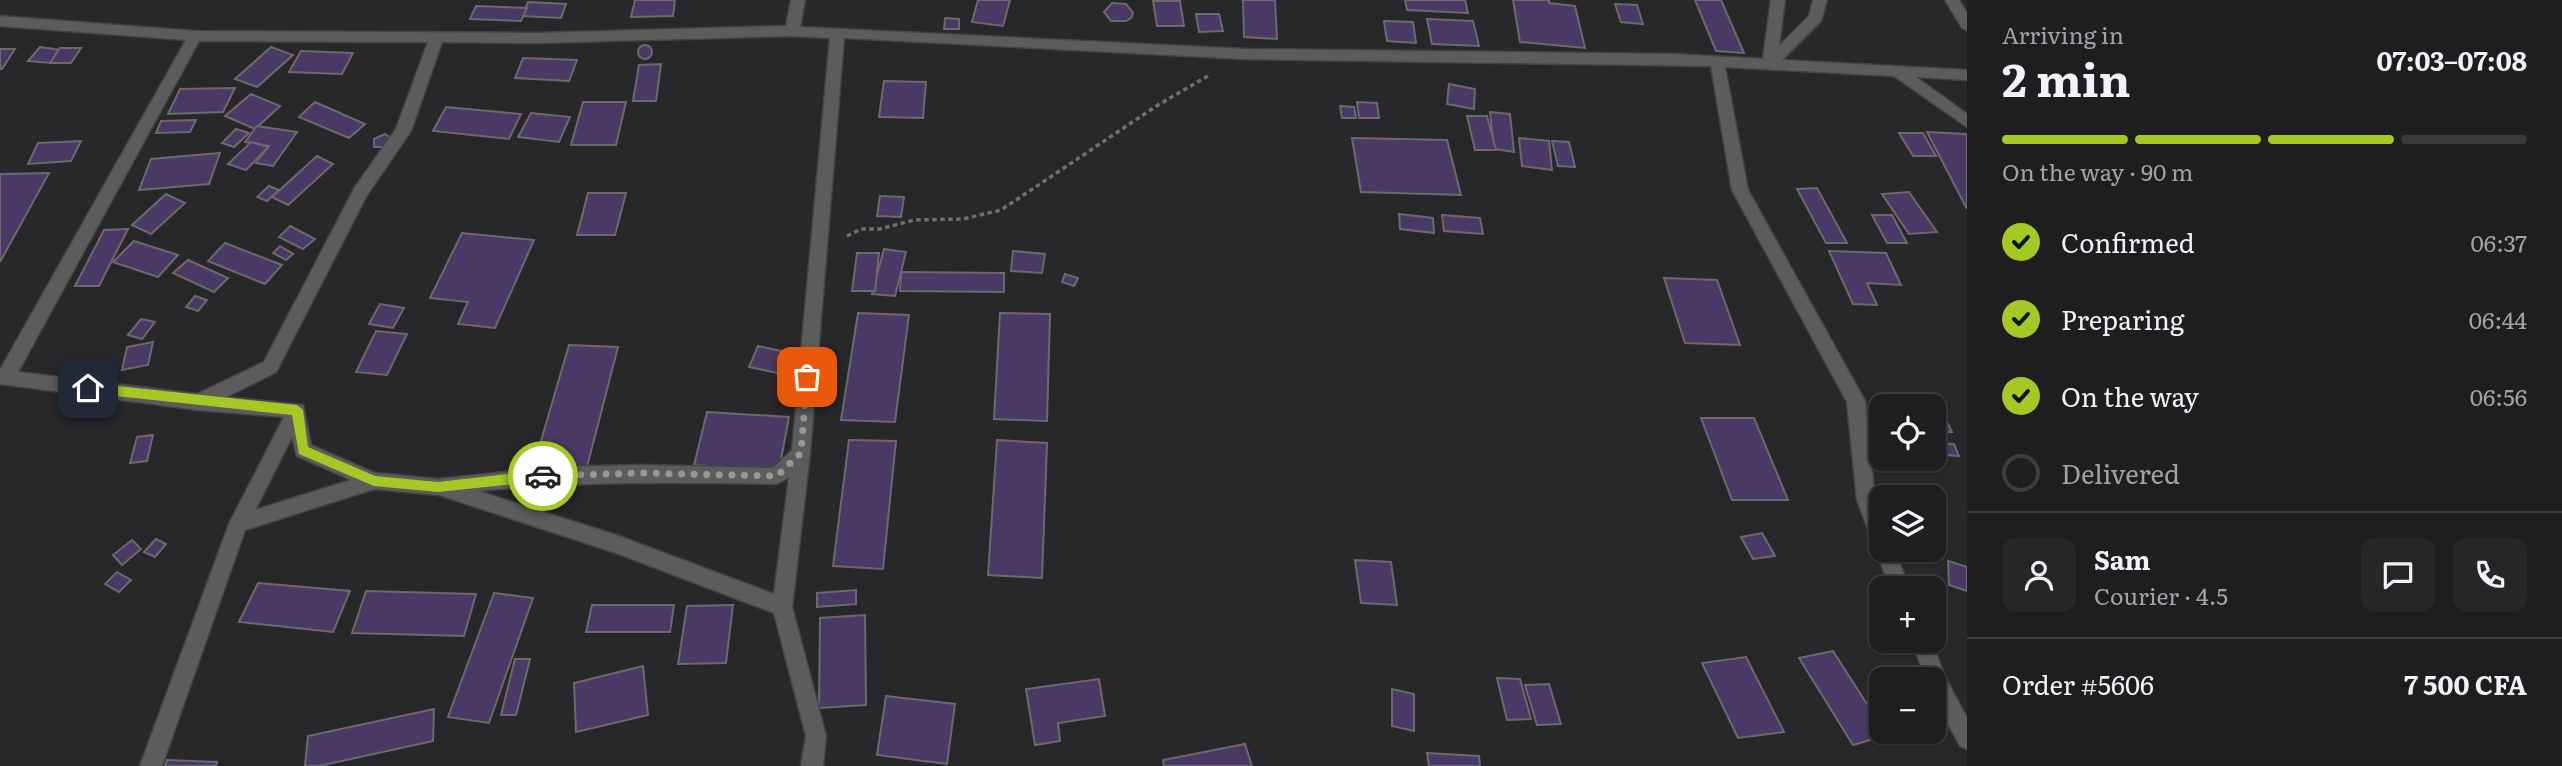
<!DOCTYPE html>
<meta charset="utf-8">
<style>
:root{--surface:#1e1d20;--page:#262629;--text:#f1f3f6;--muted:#a1a2a5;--line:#3c3b3e;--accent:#a4c824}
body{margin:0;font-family:Literata,serif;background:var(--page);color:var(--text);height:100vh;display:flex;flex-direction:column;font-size:26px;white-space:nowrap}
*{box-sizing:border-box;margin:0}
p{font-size:23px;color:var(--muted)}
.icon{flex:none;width:38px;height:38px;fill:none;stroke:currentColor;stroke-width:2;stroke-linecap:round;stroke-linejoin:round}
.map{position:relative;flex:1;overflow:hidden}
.panel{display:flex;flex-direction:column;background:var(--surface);width:595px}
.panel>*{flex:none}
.fabs{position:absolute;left:1869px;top:394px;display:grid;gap:14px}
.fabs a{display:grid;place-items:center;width:77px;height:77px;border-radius:14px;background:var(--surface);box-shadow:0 2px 5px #0004,0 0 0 2px var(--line);font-size:35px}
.pin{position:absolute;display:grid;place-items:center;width:60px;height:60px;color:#fff;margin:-30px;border-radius:14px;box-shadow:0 4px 10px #0006}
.courier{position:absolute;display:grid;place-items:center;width:70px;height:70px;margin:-35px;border:5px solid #a4c824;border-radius:50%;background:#fff;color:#222;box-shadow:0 2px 9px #0007}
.head em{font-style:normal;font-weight:700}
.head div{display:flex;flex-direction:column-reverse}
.head{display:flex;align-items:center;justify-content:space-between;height:119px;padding:0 35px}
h1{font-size:46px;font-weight:700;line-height:52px}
.bar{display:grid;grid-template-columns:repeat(4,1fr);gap:10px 7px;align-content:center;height:84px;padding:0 35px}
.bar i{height:9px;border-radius:5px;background:var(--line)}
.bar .selected{background:var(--accent)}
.bar p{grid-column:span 4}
.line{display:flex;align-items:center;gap:18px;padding:0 35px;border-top:2px solid var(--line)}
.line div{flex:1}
.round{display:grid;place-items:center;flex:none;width:74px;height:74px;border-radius:14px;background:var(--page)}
ol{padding:0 35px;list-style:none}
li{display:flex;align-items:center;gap:21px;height:77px}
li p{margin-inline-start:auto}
li .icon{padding:7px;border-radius:50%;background:var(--accent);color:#111;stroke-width:4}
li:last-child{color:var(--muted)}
li i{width:38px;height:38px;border:4px solid var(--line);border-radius:50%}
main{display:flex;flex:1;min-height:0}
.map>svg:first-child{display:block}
.building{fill:#4a3964;stroke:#6a696c;stroke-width:2}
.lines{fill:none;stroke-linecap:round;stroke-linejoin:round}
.minor-casing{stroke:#434245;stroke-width:3}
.path{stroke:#6f6e71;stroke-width:3.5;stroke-dasharray:4.5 3.5;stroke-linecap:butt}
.minor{fill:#5c5d5b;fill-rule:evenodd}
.route{fill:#a4c824}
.done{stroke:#979698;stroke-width:7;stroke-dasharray:0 12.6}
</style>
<main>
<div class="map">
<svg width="1967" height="766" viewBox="0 0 1967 766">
<rect width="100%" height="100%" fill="#28272a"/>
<g class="building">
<path d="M635 0H675L673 16 631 17Z"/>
<path d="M978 0H1010L1003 26 972 22Z"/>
<path d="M1243 0H1275L1277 39 1244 37Z"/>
<path d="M1405 0H1465L1468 13 1407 10Z"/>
<path d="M1513 0H1549V3L1575 6 1585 48 1520 42Z"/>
<path d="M1695 0H1721L1744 53 1716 51Z"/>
<path d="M1153 1H1180L1184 26H1157Z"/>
<path d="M528 2 566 4 561 18 522 16Z"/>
<path d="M1112 3 1126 4 1133 13 1131 18 1126 21H1111L1104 12Z"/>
<path d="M1615 4 1637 5 1643 24 1621 22Z"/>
<path d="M476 6 527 8 521 21 470 19Z"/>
<path d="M1196 14H1219L1223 31 1199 32Z"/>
<path d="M945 18 959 19V29H944Z"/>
<path d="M1427 19 1473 21 1479 46 1432 44Z"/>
<path d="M1384 21 1413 22 1416 43 1387 41Z"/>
<circle cx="645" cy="52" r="7"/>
<path d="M40 47 61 50 50 63 28 61Z"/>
<path d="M271 47 293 55 257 87 235 79Z"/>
<path d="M60 48H81L71 63H50Z"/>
<path d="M0 49H15L2 69H0Z"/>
<path d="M301 51 353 53 342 74 289 72Z"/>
<path d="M523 58 577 60 569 81 515 78Z"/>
<path d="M661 64 656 101H633L639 65Z"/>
<path d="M884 81 926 82 923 118 879 117Z"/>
<path d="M1449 84 1475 89 1474 109 1447 104Z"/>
<path d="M235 88 223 112 168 114 180 89Z"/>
<path d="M251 94 280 106 255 129 225 116Z"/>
<path d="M315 102 365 124 349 138 299 117Z"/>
<path d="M583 102H626L616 145H571Z"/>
<path d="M1357 102 1377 103 1379 118H1359Z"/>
<path d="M1340 106 1354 107 1356 118H1342Z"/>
<path d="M446 107 521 114 509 139 433 131Z"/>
<path d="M1490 112 1510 114 1514 152 1494 149Z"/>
<path d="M531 113 570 117 559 142 518 137Z"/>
<path d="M1467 116H1487L1496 150H1475Z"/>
<path d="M196 120 190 132 156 133 161 121Z"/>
<path d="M257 126 297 132 273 166 256 163 269 146 245 142Z"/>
<path d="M236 129 249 133 234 147 222 143Z"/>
<path d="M1927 132 1966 134 1967 136V209Z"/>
<path d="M1899 133H1923L1936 156H1913Z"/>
<path d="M385 134 392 139 385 147H374V139Z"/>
<path d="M1352 138 1447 140 1461 195 1361 192Z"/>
<path d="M1519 138 1549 141 1552 170 1522 166Z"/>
<path d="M81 141 71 161 28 164 38 143Z"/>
<path d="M1552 141 1569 142 1575 167 1558 166Z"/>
<path d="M251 142 268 147 246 170 228 164Z"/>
<path d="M220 153 209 184 139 190 151 159Z"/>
<path d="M317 156 333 164 288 205 272 197Z"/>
<path d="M49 173 0 262V174Z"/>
<path d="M269 186 279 190 267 201 257 197Z"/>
<path d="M1817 188 1847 243H1826L1797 189Z"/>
<path d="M1909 192 1937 232 1909 234 1882 194Z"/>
<path d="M588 193H626L615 235H577Z"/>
<path d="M166 194 185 203 151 234 132 225Z"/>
<path d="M880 196 904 197 901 217 877 216Z"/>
<path d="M1399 214 1433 218 1434 233 1400 229Z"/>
<path d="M1442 215 1480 218 1483 234 1444 231Z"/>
<path d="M1872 215H1892L1907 243H1887Z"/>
<path d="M290 226 315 239 303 249 279 237Z"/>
<path d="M128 229 99 286H75L104 230Z"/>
<path d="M462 233 534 240 495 328 458 324 468 302 430 298Z"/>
<path d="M134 241 178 255 158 277 113 262Z"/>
<path d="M225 243 282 265 265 284 208 261Z"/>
<path d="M280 246 293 254 286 260 273 253Z"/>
<path d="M884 249 906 252 895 296 872 294Z"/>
<path d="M1013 251 1045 254 1042 273 1011 271Z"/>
<path d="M1829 251 1886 253 1901 285 1867 283 1877 305 1853 304Z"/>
<path d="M857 253H879L875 291H852Z"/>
<path d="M188 260 228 278 214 292 173 273Z"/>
<path d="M901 272 1004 273V292L900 291Z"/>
<path d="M1065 274 1078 278 1074 286 1062 282Z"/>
<path d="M1664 278 1717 280 1740 345 1685 343Z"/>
<path d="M195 296 207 300 198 311 186 307Z"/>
<path d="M380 304 404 308 393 328 369 324Z"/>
<path d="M858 313 909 315 895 422 841 420Z"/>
<path d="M1000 313 1050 314 1047 421 994 419Z"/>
<path d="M141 319 155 322 142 339 128 335Z"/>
<path d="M376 331 407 334 387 375 356 372Z"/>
<path d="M153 342 148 365 122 370 127 347Z"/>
<path d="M569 345 618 347 587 467 534 465Z"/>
<path d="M758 346 800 355 792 376 749 367Z"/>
<path d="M707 412 789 417 779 470 694 465Z"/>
<path d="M1934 414H1943L1952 432H1934Z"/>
<path d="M1701 418H1754L1788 500H1732Z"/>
<path d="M153 435 147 461 130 463 137 437Z"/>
<path d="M849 440 896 441 883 569 833 566Z"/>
<path d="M997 440 1047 443 1042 578 988 575Z"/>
<path d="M1934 443 1954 444 1959 456 1934 454Z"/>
<path d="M1762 533 1775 556 1753 559 1741 537Z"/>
<path d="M156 539 166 544 155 557 144 552Z"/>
<path d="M132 540 141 549 122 565 113 555Z"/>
<path d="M1355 560 1391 562 1397 605 1361 603Z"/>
<path d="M1948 561 1967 567V591L1949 585Z"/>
<path d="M117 572 131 580 119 592 105 584Z"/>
<path d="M258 583 350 591 333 632 239 622Z"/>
<path d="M856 590V604L817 607V593Z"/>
<path d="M366 591 476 594 464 636 352 633Z"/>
<path d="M494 593 533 598 489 723 448 717Z"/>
<path d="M592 605H674L670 632H586Z"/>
<path d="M733 605 726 663 678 664 687 606Z"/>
<path d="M865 615 866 705 819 708 820 618Z"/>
<path d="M1833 651 1881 726V732L1887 735 1853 745 1799 658Z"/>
<path d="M1746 657 1784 732 1738 738 1702 663Z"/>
<path d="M515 659H530L516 715H501Z"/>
<path d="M643 666 648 715 576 732 574 683Z"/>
<path d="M1497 678 1520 679 1531 719 1507 720Z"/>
<path d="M1099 679 1105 716 1058 723 1060 741 1035 745 1026 689Z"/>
<path d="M1549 684 1561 724 1537 725 1525 685Z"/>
<path d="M1392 689 1414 694V731L1392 726Z"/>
<path d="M886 696 955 704 947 764 877 755Z"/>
<path d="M434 709 433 741 319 766H305L308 736Z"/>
<path d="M1245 744 1252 766H1164L1163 760Z"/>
<path d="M1427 753 1479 756 1480 766H1429Z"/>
<path d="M167 760 217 762 216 766H165Z"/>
</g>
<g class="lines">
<defs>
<g id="minor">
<path d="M791 0H805L800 27 1245 49 1673 54 1763 59 1771 0H1785L1779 46 1809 16 1813 0H1827L1821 21 1782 60 1967 70V80L1916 77 1967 114V127L1894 76 1725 67 1748 190 1865 401 1875 500 1881 516V550H1894L1910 588H1890L1857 500 1847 402 1732 190 1711 66 1245 59 844 38 810 453 792 607 826 736 823 766H801L806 736 774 613 616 553 439 495 374 489 245 530 162 766H140L229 524 284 417 198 410 0 384V370L186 40 0 26V16L195 31 537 33 786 26ZM792 36 830 38 792 450 773 468 640 465 553 467 438 479 375 473 311 445 303 405 226 397 276 372 367 195 411 131 442 42 537 43ZM199 41 428 42 396 129 355 187 264 362 197 394 18 372ZM292 437 297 456 351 480 255 510ZM789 477 774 594 616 535 478 491C578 481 677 482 777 484Z"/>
<path d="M1945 0H1959L1967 13V30L1962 28Z"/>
<path d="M1911 640H1931L1946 679 1967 718V749L1960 746 1934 698V679H1926Z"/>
</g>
</defs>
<use href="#minor" class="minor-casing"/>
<path class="path" d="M847 236 861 229H880L914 220 963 219 1001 210 1158 105 1208 76"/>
<use href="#minor" class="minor"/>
</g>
<path class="route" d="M88 383 297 405 303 410 308 447 375 476 438 482 543 470 549 476 543 481 438 492 374 486 299 454 292 415 88 393 82 388Z"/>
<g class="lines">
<path class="done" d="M543 476 640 473 777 476 801 453 807 377"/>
</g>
</svg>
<div class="fabs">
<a><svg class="icon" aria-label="locate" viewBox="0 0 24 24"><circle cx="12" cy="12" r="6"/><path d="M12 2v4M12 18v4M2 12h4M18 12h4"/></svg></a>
<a><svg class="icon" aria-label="layers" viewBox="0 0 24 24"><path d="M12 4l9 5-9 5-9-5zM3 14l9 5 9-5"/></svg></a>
<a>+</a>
<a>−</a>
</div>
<div class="pin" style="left:807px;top:377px;background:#ea580c"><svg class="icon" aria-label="bag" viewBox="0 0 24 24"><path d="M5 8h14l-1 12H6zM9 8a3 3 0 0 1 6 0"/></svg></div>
<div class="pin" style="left:88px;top:388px;background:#1f2937"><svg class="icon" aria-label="home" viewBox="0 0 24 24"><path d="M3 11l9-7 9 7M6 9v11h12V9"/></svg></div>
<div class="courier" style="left:543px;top:476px"><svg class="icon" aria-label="car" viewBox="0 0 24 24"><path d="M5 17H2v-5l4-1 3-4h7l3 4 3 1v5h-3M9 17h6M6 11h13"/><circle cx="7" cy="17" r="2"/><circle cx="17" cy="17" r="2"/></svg></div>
</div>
<section class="panel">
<div class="head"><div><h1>2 min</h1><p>Arriving in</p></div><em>07:03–07:08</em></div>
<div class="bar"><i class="selected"></i><i class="selected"></i><i class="selected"></i><i></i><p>On the way · 90 m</p></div>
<ol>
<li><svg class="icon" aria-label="check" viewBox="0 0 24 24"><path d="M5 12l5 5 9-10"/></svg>Confirmed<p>06:37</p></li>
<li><svg class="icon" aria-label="check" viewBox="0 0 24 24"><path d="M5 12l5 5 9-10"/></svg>Preparing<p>06:44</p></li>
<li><svg class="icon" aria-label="check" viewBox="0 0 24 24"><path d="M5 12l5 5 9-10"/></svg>On the way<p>06:56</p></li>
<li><i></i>Delivered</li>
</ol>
<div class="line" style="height:126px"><a class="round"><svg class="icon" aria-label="person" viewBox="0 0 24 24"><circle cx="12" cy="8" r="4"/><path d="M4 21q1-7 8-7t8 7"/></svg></a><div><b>Sam</b><p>Courier · 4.5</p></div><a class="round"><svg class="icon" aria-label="chat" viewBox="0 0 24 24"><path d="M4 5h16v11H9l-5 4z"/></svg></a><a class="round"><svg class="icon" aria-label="phone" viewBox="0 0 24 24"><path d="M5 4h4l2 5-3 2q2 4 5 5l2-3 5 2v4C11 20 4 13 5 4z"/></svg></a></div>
<div class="line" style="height:91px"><div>Order #5606</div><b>7 500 CFA</b></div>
</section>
</main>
